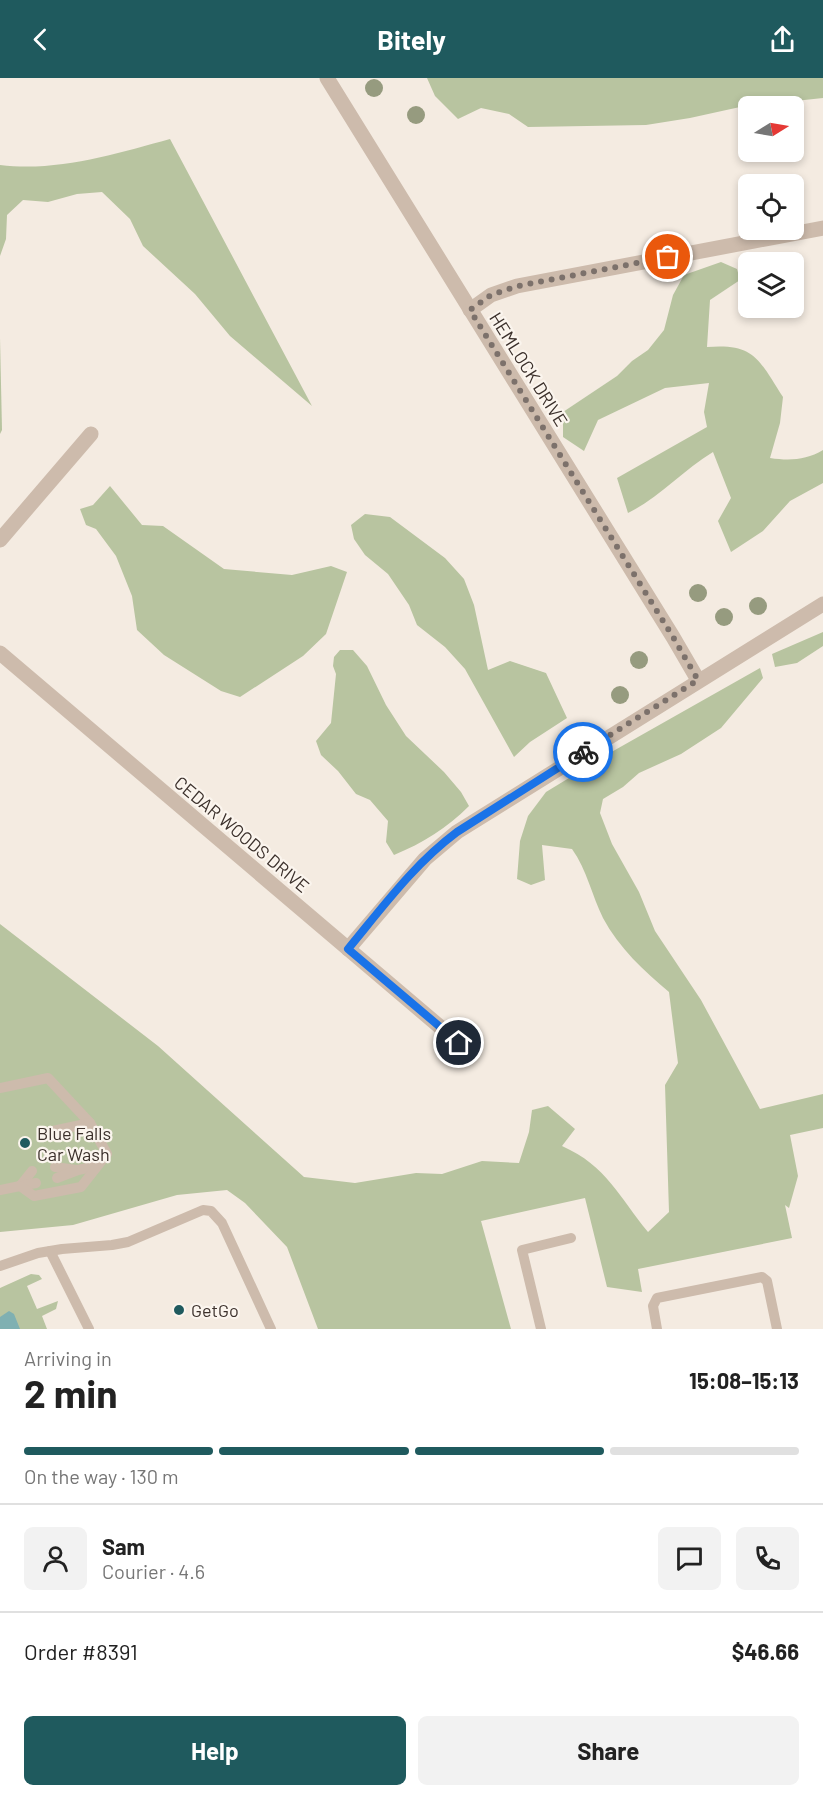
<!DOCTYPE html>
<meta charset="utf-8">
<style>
:root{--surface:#fff;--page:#f2f2f2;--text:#222;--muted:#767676;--line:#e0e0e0;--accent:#1f5a5e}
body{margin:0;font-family:Barlow,sans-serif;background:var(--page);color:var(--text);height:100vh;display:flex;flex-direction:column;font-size:22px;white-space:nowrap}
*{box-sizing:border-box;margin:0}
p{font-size:20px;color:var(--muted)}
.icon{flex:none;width:33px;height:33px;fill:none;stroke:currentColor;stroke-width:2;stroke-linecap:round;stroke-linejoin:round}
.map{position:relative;height:1251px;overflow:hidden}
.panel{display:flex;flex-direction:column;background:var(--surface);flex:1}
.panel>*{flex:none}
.needle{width:39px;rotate:79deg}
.buttons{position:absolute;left:738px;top:18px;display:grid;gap:12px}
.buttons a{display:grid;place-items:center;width:66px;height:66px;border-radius:9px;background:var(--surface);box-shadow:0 3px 9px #0003;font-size:30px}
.pin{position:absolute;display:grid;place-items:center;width:51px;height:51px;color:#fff;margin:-26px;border:3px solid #fff;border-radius:50%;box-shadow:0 2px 6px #0007}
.courier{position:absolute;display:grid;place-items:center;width:60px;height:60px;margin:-30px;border:4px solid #1a73e8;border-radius:50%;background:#fff;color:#222;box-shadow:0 2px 8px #0007}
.overview em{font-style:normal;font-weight:700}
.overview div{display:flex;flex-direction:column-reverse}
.overview{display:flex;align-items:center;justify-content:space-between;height:102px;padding:0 24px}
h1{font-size:39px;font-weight:700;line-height:45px}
.bar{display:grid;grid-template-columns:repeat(4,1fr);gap:9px 6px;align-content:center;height:72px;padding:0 24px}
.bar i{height:8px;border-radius:4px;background:var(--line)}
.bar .selected{background:var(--accent)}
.bar p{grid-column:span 4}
.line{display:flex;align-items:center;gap:15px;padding:0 24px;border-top:2px solid var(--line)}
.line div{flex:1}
.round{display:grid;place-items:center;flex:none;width:63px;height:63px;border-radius:9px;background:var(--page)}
.cta{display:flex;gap:12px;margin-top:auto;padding:12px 24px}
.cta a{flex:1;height:69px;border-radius:9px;background:var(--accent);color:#fff;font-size:24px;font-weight:700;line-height:69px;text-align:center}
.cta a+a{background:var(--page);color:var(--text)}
header{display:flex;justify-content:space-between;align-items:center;height:78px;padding:0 24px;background:var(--accent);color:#fff;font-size:27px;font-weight:700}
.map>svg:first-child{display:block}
.green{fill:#b8c4a0}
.water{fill:#7fb0b2}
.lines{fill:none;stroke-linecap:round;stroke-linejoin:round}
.lane{stroke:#cdbbac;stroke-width:10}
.street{stroke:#cdbbac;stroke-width:15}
.tree{fill:#969b7f}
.done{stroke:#7c716b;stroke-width:6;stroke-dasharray:0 10.8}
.route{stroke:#1a73e8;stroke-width:8}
.poi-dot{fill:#1f5a5e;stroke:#fbf5ee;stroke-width:2}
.labels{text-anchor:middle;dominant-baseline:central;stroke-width:4.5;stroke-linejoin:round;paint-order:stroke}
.street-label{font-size:18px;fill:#3b302b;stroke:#fbf5ee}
.poi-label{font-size:18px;fill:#3b302b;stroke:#fbf5ee;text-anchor:start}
</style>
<header><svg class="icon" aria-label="back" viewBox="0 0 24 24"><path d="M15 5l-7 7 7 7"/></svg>Bitely<svg class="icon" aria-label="share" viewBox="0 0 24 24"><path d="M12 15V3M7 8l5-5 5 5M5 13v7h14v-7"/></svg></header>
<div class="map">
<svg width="823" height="1251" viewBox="0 0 823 1251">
<rect width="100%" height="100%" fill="#f4ebe1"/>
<g class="green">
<path d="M427 0H823V20L740 29 690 40 646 47 528 49 509 36 481 30 458 41 435 18Z"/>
<path d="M170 61 312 328 230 258 195 216 143 168 130 141 102 114 77 116 48 124 23 122 7 137 6 161 0 178V87C58 94 115 76 170 61Z"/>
<path d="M721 184 737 191 740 202 710 222 707 269C755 265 759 282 783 319L780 345 770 380C790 383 806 382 823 372V405L790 423 763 453 731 474 718 443 731 420 713 374C683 392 659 420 628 435L617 400 707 349 704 334 709 305 665 310 598 342 584 373 563 359V334L617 298 632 283 648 272 664 252 673 217 684 197Z"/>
<path d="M0 260 2 352 0 356Z"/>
<path d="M110 408 142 447 163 448 224 491 292 497 331 488 347 494 326 556 303 578 240 619 221 613 164 577 137 552 132 518 116 478 96 451 86 447 80 431 93 427Z"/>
<path d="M365 436 390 439 445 480 464 501 474 527 488 592 510 583 546 595 567 640 530 664 514 679 465 591 445 569 417 547 409 527 388 496 365 477 354 461 351 447Z"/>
<path d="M823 554V568L797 585 775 589 772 576Z"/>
<path d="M340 572H353L367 588 386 627 406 658 444 694 461 714 469 728C447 750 423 765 394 777L386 764 388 743 370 722 356 716 338 693 321 677 316 663 331 645 336 596 333 588 334 579Z"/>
<path d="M760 590 763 600 721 650 681 676 639 695 623 709 603 721 600 735 612 766 639 814 655 853 701 922 760 1031 823 1016V1050L790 1057 798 1098 789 1130 785 1127 792 1160 638 1191 642 1214 607 1209 585 1120 481 1143 511 1251H318L287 1169 245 1125 227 1112 177 1117 73 1147 0 1154V846L158 968 304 1099 355 1105 416 1095 442 1096 482 1083 519 1085 529 1054 532 1032 548 1028 575 1051 562 1068C607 1088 619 1119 648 1154L669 1134 665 1007 678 985 669 914C644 893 619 870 603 840 592 818 587 792 572 771L542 767 545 802 531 807 517 801 520 763 528 738 546 714 615 672Z"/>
<path d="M31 1196 39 1197 42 1201 27 1208 37 1231 58 1223 56 1231 42 1238 47 1251H0V1210Z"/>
</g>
<path class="water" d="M9 1233 14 1236 20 1251H0V1239Z"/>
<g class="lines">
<g class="lane">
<path d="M0 1010 48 1000 90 1045"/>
<path d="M55 1089 76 1092"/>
<path d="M57 1100 78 1092 96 1088"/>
<path d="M20 1108 32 1093"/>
<path d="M20 1108 36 1105"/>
<path d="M0 1112 20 1108 34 1118 81 1109 107 1076 90 1045 48 1054"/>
<path d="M50 1173 89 1251"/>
<path d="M0 1188 38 1175 62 1171 112 1167 128 1164 203 1132 211 1133 222 1145 271 1251"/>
<path d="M541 1251 522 1172 571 1160"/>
<path d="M657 1251 653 1228 657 1220 762 1199 767 1203 777 1251"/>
</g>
<g class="street">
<path d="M327 0 673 559 698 602"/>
<path d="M470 232 491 217 517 208 823 150"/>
<path d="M0 462 91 356"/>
<path d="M0 575 459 965"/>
<path d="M348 871 425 781 457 754 823 526"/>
</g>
</g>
<g class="tree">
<circle cx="374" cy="10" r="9"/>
<circle cx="416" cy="37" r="9"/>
<circle cx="698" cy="515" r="9"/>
<circle cx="758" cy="528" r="9"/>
<circle cx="724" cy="539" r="9"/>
<circle cx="639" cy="582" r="9"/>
<circle cx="620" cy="617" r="9"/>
</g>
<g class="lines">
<path class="done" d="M583 674 698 602 673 559 470 232 491 217 518 208 668 179"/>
<path class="route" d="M459 965 348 871C382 830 414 786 457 754L583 674"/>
</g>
<g class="poi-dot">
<circle cx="25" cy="1065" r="6"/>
<circle cx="179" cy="1232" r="6"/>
</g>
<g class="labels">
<g class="street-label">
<text transform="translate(529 291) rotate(58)">HEMLOCK DRIVE</text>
<text transform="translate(242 756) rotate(40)">CEDAR WOODS DRIVE</text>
</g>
<g class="poi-label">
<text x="37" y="1055">Blue Falls<tspan x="37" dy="21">Car Wash</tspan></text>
<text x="191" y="1232">GetGo</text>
</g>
</g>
</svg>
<div class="buttons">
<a><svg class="needle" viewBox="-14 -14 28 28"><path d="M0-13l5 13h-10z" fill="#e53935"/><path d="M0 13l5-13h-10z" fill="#767676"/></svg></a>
<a><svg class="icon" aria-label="locate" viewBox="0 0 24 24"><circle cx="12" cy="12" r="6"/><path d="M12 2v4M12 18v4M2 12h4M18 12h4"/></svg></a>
<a><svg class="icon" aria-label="layers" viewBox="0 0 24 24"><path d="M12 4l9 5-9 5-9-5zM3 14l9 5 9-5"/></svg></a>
</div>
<div class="pin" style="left:668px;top:179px;background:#ea580c"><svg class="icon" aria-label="bag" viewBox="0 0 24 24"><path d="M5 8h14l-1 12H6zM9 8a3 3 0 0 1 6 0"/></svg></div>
<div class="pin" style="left:459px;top:965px;background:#1f2937"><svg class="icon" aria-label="home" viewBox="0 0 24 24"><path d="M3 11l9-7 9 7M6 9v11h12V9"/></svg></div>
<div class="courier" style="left:583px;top:674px"><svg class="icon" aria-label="bike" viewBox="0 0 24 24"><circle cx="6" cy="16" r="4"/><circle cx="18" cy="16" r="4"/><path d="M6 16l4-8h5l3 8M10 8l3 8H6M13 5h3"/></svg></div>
</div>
<section class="panel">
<div class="overview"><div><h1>2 min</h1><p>Arriving in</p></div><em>15:08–15:13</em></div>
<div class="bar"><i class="selected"></i><i class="selected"></i><i class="selected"></i><i></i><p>On the way · 130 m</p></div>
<div class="line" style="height:108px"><a class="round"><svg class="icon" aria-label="person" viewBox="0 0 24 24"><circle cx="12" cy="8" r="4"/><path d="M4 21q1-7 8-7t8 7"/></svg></a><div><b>Sam</b><p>Courier · 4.6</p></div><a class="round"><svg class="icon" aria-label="chat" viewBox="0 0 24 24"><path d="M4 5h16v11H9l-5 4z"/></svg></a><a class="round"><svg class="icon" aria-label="phone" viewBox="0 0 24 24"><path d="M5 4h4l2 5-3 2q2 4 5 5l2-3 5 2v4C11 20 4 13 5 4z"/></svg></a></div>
<div class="line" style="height:78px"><div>Order #8391</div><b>$46.66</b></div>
<div class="cta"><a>Help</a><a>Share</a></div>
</section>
